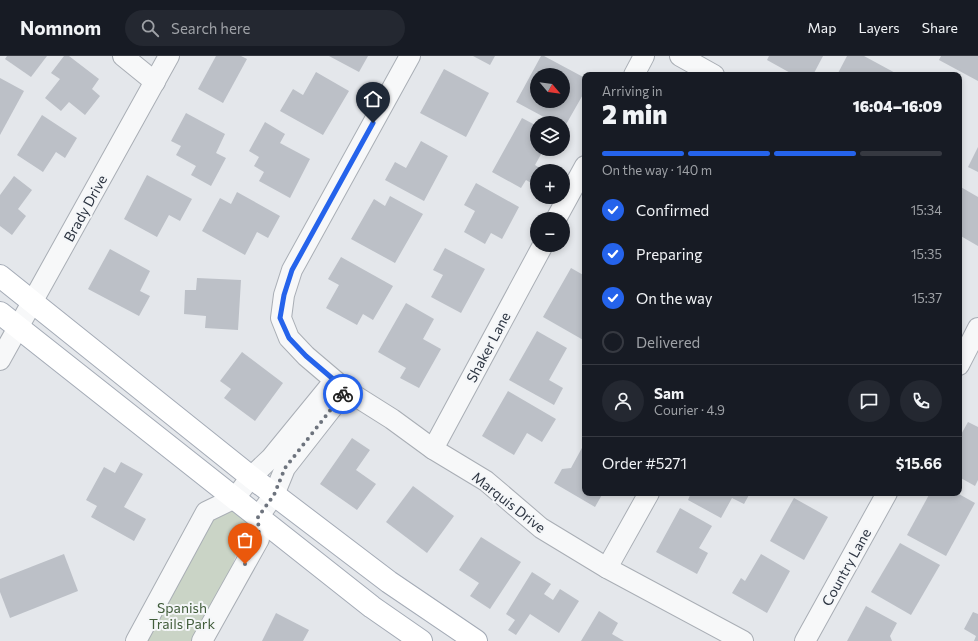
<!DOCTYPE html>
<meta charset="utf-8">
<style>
:root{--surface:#171b24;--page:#242831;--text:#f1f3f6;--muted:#9ea1a6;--line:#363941;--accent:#2563eb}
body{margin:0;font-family:Commissioner,sans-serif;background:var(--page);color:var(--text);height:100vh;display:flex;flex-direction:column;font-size:15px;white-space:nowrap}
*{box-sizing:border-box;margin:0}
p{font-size:13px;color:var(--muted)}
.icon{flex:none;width:22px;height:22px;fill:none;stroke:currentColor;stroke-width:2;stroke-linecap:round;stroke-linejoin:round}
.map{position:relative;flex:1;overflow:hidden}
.panel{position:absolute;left:582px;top:16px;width:380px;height:424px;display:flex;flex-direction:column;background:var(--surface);border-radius:8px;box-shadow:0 2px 6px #0003}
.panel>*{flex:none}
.needle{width:26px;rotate:119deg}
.fabs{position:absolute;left:530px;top:12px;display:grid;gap:8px}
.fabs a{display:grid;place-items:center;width:40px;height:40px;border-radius:50%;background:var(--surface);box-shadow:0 2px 6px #0003;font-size:20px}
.pin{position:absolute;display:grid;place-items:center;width:34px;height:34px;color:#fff;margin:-41px -17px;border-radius:50% 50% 50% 0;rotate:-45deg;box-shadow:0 0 4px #0007}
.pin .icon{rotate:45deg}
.courier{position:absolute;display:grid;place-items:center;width:40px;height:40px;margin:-20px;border:3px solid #2563eb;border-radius:50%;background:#fff;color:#222;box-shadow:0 1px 5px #0007}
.overview em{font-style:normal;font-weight:800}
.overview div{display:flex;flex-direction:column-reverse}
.overview{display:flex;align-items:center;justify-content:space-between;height:68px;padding:0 20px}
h1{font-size:26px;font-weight:800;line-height:30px}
.bar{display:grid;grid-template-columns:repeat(4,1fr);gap:6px 4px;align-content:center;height:48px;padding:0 20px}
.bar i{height:5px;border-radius:3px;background:var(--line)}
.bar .on{background:var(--accent)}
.bar p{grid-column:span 4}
.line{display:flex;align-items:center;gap:10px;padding:0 20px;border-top:1px solid var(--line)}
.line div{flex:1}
.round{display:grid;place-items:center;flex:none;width:42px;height:42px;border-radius:21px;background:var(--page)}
ol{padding:0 20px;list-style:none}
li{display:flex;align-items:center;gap:12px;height:44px}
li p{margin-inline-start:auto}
li .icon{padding:4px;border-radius:50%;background:var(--accent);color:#fff;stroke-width:4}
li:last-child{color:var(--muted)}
li i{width:22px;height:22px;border:2px solid var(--line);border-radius:50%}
header{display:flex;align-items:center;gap:24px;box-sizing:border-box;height:56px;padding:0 20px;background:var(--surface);border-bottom:1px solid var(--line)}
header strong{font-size:19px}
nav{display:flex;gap:22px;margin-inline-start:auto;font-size:14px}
.search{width:280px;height:36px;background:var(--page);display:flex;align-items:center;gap:10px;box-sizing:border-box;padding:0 14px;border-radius:22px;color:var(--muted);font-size:15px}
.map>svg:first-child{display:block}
.green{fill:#cad4c6}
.building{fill:#bcc0c7;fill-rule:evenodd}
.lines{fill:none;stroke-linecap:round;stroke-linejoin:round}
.minor-casing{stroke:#a9aeb5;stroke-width:22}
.major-casing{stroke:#a4abb6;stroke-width:24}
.minor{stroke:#f7f8f9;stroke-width:20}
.major{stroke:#fff;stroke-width:22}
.done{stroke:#6d737d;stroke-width:4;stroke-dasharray:0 7.2}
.route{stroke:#2563eb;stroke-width:5}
.labels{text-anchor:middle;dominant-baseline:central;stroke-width:4;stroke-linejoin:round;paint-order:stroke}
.street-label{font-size:14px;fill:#2d3542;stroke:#f4f6f8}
.park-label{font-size:14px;fill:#425d3b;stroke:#f4f6f8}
</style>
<header>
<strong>Nomnom</strong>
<div class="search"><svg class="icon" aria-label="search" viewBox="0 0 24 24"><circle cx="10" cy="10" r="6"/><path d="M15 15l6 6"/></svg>Search here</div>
<nav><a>Map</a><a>Layers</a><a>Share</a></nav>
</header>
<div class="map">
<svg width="978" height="585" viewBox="0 0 978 585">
<rect width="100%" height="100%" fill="#e4e7eb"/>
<path class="green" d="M234 454 247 466 233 508 224 529 192 585H144L208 469 219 458Z"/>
<g class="building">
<path d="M7 0H47L31 21 5 3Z"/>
<path d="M64 0H69L99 23 92 33 100 40 85 59 69 46 61 55 45 42 60 23 51 17Z"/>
<path d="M216 0H241L247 3 223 47 198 33Z"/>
<path d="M329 0H368L359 16Z"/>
<path d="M473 0H495L490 9Z"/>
<path d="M541 0H544L585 22V35L564 72H563V67H555L516 46ZM537 19H563V45H537Z"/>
<path d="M769 0H823L813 19H794L767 4Z"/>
<path d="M847 0H864L899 19H837Z"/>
<path d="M941 0H978V25L939 4Z"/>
<path d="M444 13 489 37 466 81 420 57Z"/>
<path d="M316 16 349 35 323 79 280 55 293 33 303 39Z"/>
<path d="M0 22 24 35 0 79Z"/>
<path d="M186 57 225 78 216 97 226 102 211 130 191 119 196 110 176 99 181 90 171 85Z"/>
<path d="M42 59 77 82 65 102 56 96 43 116 17 99Z"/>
<path d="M522 62 537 70V93H544L535 109 541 113 540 115H537V121L533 128 526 124 521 132 492 116Z"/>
<path d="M265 66 285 78 280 87 310 103 290 142 259 125 264 116 254 110 259 101 249 95Z"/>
<path d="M421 85 448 100 424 145 385 124 395 106 406 112Z"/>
<path d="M978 91V116L968 111Z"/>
<path d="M147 119 192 143 180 165 169 159 157 181 124 163Z"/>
<path d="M14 120 32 134 18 153 26 160 12 179 0 170V139Z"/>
<path d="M476 127 519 151 502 183 491 177 485 188 464 176 475 155 464 149Z"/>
<path d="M959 130 978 141V190L959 179Z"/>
<path d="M237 136 280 160 268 182 257 176 245 199 202 175 220 142 231 148Z"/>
<path d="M390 140 423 158 395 207 351 183 374 143 385 150Z"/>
<path d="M445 192 485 213 461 257 431 241 443 219 433 214Z"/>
<path d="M110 193 150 215 140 235 150 240 139 260 88 233Z"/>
<path d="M341 201 393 230 373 264 363 258 357 269 326 252 339 229 328 223Z"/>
<path d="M571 212 585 220V249L582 254 585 256V285L543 261Z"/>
<path d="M197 222 241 224 238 274 205 272 206 260 184 258 185 234H196Z"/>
<path d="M406 247 434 263 423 283 441 293 419 332 400 322 406 312 378 296Z"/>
<path d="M537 275 567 292 549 324 563 332 554 349 509 324Z"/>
<path d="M242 296 283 327 255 365 224 342 231 333 220 325Z"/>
<path d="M508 335 556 363 542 386 527 377 514 399 482 380Z"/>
<path d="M968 366 978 371V424L975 430 959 421V382Z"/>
<path d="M352 382 370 394 356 414 376 428 357 454 320 428Z"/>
<path d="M583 390 585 391V437H603L595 451 554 427 562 413 571 412Z"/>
<path d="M121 406 143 418 124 451 146 463 134 485 91 461 97 450 86 444 104 411 115 417Z"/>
<path d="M413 430 454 460 427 497 386 466Z"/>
<path d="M691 437H750L744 448 732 442 721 462 688 444Z"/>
<path d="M930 437H957L975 447 946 500 907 479Z"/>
<path d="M794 442 828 461 804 504 770 485Z"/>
<path d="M680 452 712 470 699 492 708 497 697 518 656 496Z"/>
<path d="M481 481 521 506 490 553 470 540 479 527 459 514Z"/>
<path d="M900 487 940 509 911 559 871 536Z"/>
<path d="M64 498 78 535 10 562 0 536V523Z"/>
<path d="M761 498 790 515 767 557 732 537 741 522 745 525Z"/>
<path d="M532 516 551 528 544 538 553 544 560 533 579 545 559 577 530 558 516 579 508 574 515 564 506 558Z"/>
<path d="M866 550 897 567 890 580 892 585H847Z"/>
<path d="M599 555 618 567 612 578 624 585H581Z"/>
<path d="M973 556 978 558V585H974L976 580 964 573Z"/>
<path d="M276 557 309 574 303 585H262Z"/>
</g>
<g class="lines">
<defs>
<g id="minor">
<path d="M123 0 155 26"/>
<path d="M410 0 292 214 284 239 281 262 289 282 306 300 346 334 392 363 433 393 486 425 541 472 607 512 743 585"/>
<path d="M680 0 714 19"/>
<path d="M634 19 644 0"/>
<path d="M556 163 585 110"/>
<path d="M0 304 169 0"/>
<path d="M959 309 978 272"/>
<path d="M433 393 543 189"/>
<path d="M607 512 649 437"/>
<path d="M136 585 206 456 235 442 251 421 271 402 334 325"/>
<path d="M202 585 259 483 258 461 274 439 285 412 346 334"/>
<path d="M805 585 887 437"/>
</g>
<g id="major">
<path d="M0 220 251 421 389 526 476 585"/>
<path d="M0 257 372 551 421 585"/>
</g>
</defs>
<use href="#minor" class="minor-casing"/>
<use href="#major" class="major-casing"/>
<use href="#minor" class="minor"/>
<use href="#major" class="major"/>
</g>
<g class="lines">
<path class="done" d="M245 508 259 483 258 461 274 439 285 412 343 338"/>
<path class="route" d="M343 338 346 334 306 300 289 282 280 262 284 239 292 214 373 67"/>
</g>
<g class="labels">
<g class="street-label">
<text transform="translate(85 152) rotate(-61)">Brady Drive</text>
<text transform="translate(488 291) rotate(-62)">Shaker Lane</text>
<text transform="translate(509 446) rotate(38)">Marquis Drive</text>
<text transform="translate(846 511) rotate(-61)">Country Lane</text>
</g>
<g class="park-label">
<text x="182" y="551">Spanish<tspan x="182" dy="16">Trails Park</tspan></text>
</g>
</g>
</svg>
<div class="fabs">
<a><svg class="needle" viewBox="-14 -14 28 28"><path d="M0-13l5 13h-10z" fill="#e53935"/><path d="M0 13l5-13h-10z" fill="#9ea1a6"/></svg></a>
<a><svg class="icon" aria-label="layers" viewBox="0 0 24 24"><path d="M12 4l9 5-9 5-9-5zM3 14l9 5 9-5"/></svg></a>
<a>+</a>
<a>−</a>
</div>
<div class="pin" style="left:245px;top:508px;background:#ea580c"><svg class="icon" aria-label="bag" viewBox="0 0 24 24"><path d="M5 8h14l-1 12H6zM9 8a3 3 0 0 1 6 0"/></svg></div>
<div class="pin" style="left:373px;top:67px;background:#1f2937"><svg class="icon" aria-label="home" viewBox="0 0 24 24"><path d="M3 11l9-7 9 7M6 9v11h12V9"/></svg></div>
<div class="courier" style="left:343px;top:338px"><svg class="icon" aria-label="bike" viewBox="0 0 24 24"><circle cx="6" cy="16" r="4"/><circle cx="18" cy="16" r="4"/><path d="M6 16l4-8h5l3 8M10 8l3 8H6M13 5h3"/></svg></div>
<section class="panel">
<div class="overview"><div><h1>2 min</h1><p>Arriving in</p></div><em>16:04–16:09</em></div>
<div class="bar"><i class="on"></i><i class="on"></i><i class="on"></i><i></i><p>On the way · 140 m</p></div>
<ol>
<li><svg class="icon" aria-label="check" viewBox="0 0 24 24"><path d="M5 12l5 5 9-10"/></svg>Confirmed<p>15:34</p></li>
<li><svg class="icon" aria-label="check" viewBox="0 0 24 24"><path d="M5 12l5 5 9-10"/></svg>Preparing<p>15:35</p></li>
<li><svg class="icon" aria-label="check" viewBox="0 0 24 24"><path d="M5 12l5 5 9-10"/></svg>On the way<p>15:37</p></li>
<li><i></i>Delivered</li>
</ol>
<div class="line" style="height:72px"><a class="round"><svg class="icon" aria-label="person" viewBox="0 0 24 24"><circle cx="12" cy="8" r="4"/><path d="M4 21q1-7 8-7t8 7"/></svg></a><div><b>Sam</b><p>Courier · 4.9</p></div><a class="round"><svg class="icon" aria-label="chat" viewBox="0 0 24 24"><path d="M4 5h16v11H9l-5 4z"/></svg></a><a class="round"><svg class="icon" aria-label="phone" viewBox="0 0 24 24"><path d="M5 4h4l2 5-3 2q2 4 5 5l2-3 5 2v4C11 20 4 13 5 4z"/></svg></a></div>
<div class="line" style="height:52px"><div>Order #5271</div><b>$15.66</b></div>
</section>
</div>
